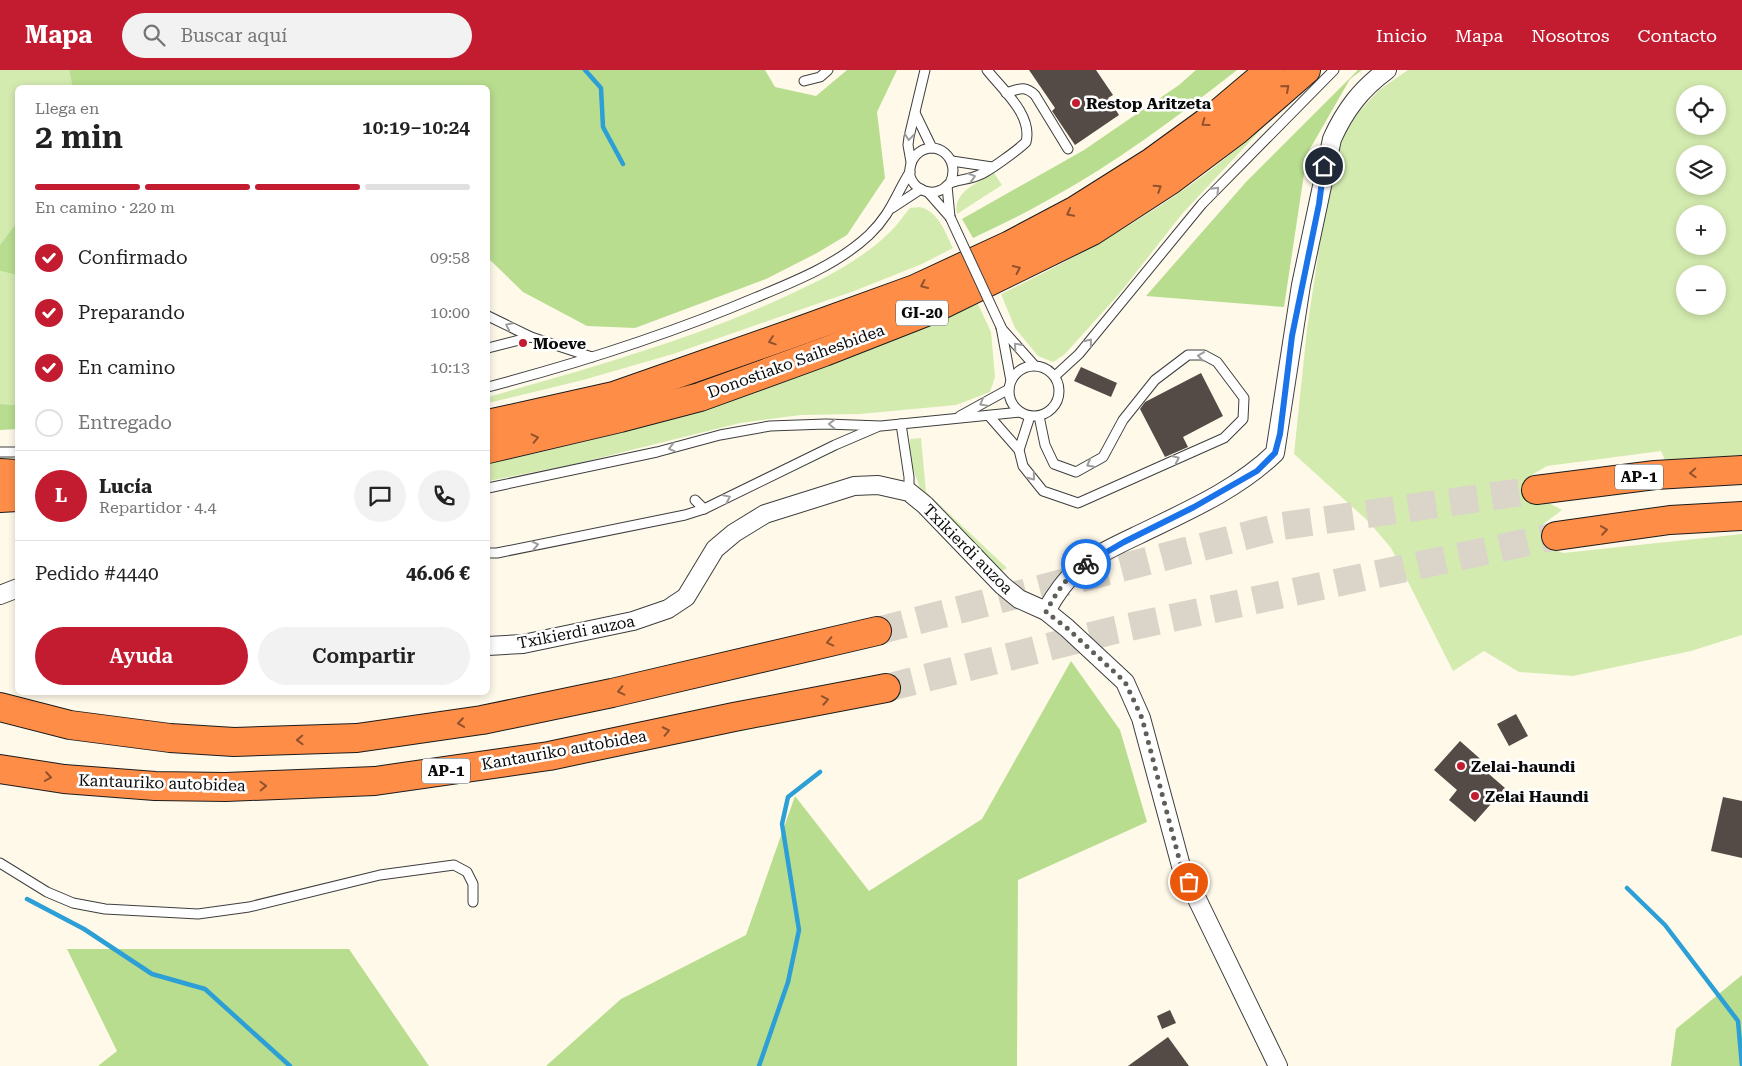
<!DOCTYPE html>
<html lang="es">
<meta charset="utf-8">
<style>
:root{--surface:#fff;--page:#f2f2f2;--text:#222;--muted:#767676;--line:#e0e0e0;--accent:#c31b30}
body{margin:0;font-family:"Roboto Serif",serif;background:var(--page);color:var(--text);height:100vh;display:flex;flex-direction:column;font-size:19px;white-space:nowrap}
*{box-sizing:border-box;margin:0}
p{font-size:16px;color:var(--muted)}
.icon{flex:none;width:28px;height:28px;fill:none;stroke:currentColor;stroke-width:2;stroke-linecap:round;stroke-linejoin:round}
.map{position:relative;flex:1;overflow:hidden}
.sheet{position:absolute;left:15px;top:15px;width:475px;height:610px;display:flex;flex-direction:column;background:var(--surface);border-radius:8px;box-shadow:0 2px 8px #0003}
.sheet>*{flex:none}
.controls{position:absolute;left:1676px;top:15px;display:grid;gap:10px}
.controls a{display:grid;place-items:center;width:50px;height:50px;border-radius:50%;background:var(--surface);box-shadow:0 2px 8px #0003;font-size:25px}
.pin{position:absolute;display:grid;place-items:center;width:42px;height:42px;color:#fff;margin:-21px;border:2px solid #fff;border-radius:50%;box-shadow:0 1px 5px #0007}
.courier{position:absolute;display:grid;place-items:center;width:50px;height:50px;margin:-25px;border:4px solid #1a73e8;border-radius:50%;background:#fff;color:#222;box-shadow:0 1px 6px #0007}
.head em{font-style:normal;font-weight:600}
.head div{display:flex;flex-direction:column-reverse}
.head{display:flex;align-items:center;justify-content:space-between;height:85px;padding:0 20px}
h1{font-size:32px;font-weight:600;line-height:38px}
.bar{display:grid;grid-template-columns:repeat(4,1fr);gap:8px 5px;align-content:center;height:60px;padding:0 20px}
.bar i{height:6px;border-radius:4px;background:var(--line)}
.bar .selected{background:var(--accent)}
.bar p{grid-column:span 4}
.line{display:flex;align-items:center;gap:12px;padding:0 20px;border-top:1px solid var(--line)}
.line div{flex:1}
.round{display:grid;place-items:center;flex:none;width:52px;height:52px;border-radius:26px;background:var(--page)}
ol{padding:0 20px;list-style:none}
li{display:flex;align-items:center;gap:15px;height:55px}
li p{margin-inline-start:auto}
li .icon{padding:5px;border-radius:50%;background:var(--accent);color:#fff;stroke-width:4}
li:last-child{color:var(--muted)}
li i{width:28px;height:28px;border:2px solid var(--line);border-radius:50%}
.button{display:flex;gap:10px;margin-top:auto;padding:10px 20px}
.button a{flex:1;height:58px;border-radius:30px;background:var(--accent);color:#fff;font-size:20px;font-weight:600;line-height:58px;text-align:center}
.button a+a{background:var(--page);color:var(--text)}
header{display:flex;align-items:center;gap:30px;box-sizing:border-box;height:70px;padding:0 25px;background:var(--accent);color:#fff}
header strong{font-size:24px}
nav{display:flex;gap:28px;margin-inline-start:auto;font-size:18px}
.search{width:350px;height:45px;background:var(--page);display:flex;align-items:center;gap:12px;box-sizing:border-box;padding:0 18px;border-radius:28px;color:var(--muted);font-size:19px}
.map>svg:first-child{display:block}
.green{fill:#d4ebb0;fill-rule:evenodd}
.forest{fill:#b8dd8f}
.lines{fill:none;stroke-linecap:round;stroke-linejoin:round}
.stream{stroke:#2c9fd6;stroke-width:4.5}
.building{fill:#544b47}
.highway-tunnel{stroke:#dad5c8;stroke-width:28;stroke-dasharray:28 14;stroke-linecap:butt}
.lane-casing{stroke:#3e3e3e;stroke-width:11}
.street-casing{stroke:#3e3e3e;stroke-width:20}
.highway-casing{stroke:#1c1c1c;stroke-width:30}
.lane{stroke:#fff;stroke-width:9}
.street{stroke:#fff;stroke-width:18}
.highway{stroke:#fe8d48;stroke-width:28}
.lane-bridge-casing{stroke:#3e3e3e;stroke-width:11;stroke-linecap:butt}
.lane-bridge{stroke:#fff;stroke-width:9}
.oneway{stroke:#91522d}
.oneway2{stroke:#9d9d9d}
.done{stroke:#605e59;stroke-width:5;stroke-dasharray:0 9}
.route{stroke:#1a73e8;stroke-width:6}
.poi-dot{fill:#c31b30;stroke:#fff;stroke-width:2}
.labels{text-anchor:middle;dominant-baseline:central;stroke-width:5;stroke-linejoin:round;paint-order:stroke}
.shield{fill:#fff;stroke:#545454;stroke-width:1}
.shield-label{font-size:15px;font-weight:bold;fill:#0b0b0b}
.poi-label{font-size:16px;font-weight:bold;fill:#0b0b0b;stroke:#fff;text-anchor:start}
.street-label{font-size:16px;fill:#0b0b0b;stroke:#fff}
</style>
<header>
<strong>Mapa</strong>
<div class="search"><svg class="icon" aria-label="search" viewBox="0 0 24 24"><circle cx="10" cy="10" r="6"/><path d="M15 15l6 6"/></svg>Buscar aquí</div>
<nav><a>Inicio</a><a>Mapa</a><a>Nosotros</a><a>Contacto</a></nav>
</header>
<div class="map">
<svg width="1742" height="996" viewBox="0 0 1742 996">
<rect width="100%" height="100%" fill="#fff9e9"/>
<g class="green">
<path d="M0 0H69L73 17 18 18 17 152 0 175Z"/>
<path d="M1408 0H1742V385L1665 390 1661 381 1547 396 1533 404 1536 426 1562 440 1542 455 1544 475 1563 483 1742 464V565L1691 581 1573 606 1519 602 1484 581 1453 601 1391 478 1368 451 1294 384 1307 259 1326 133 1339 73 1357 44 1379 20ZM1685 24H1718V56H1685ZM1685 84H1718V116H1685ZM1685 144H1718V176H1685ZM1685 204H1718V236H1685Z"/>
<path d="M1268 52 1182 144 1119 224 1064 285 1053 292 1038 286 1015 258 1001 224C1071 190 1141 152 1204 105 1226 89 1247 69 1268 52Z"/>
<path d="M994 103 1002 115 957 144C952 122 979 112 994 103Z"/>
<path d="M920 137C939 142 945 162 953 178L922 194 854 221 673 284 583 310 488 333V327C583 300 680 273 771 233 813 214 858 194 891 161 898 154 904 145 910 138Z"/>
<path d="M0 201 17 205V335L0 334Z"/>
<path d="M978 234 991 262 995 307 990 322 956 335 860 344 801 345 740 353 575 394 488 411V394C568 376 649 358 727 331 812 302 895 268 978 234Z"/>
<path d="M921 368 926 422 1007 498 998 503 921 421 910 391V369Z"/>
</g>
<g class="forest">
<path d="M69 0H765L775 17 816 26 847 0H897L877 42 885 108 847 165 817 183 766 209 635 258 587 256 523 222 488 188V18H73Z"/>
<path d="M1196 0H1237C1177 47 1116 93 1048 130 1024 144 998 156 973 168L962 149 1084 80 1179 15Z"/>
<path d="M1358 0H1362L1350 9 1307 84 1284 237 1146 226 1246 112Z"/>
<path d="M17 152V205L0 201V175Z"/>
<path d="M0 334 17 335V359L0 360Z"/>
<path d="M1071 591 1120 660 1147 752 1018 810 1017 996H546L621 929 746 865 795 726 869 821 982 749Z"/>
<path d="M67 879H349L429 996H98L117 981Z"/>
<path d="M1742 905V996H1671L1676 959Z"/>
</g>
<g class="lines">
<g class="stream">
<path d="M585 0 601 18 603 57 623 94"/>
<path d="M1627 818 1665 855 1738 951 1742 996"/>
<path d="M27 829 84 859 152 904 205 919 290 996"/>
<path d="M759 996 788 912 799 860 782 754 788 727 820 702"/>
</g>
</g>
<g class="building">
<path d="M1029 0H1096L1113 25 1108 28 1119 45 1075 75 1052 41 1055 38Z"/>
<path d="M1081 297 1117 313 1111 327 1074 311Z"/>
<path d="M1201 303 1223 346 1183 367 1188 377 1165 387 1140 339 1145 332Z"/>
<path d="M1516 644 1528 666 1509 676 1497 654Z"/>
<path d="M1460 671 1486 694 1482 698 1505 718 1475 752 1449 730 1457 720 1434 700Z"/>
<path d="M1723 727 1742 731V788L1711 781Z"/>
<path d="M1170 940 1176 953 1162 959 1157 946Z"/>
<path d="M1168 967 1189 996H1128Z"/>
</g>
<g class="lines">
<g class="highway-tunnel">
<path d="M877 561 1283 456 1536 420"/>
<path d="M886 618 1115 560 1556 466"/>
</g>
<defs>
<g id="lane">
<path d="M804 11 820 7 828 0"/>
<path d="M1006 23C1020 19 1024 15 1035 25L1068 79"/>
<path d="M915 43 932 78"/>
<path d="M952 91 992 97"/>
<path d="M911 92 908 75 909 67 925 0"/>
<path d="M950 113C962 89 935 66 916 85 911 90 909 99 910 106 914 119 929 126 941 120 946 118 948 113 953 112 962 109 971 109 979 105 988 102 1019 79 1026 72 1033 45 1002 19 987 0"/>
<path d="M947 116 950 147"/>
<path d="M928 122 950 147"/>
<path d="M892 138 921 119"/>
<path d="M488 246 531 267"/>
<path d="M1001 257 1011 311"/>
<path d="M1001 258 1034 295"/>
<path d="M488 278 531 267 592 287"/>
<circle cx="1034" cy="321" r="25"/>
<path d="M1055 306 1079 284 1202 134 1334 0"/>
<path d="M488 317C579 293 670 264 757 227 796 211 838 194 869 165 891 144 895 126 910 102"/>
<path d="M960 346 1009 319"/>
<path d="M1030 346 1019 380 1023 396 1043 421 1078 433 1224 368 1243 349 1244 328 1217 292 1204 285H1188L1155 310 1123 350 1103 387 1076 402 1054 394 1045 375 1039 346"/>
<path d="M990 347 1019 380"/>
<path d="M901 354 909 407V422"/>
<path d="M0 382H18"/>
<path d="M488 418 657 382 720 365 770 356 826 354 881 356 1020 342"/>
<path d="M695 430 704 439"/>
<path d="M488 483H497L685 445 704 439 835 375 877 357"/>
<path d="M0 793 47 822 73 833 105 839 198 844 249 837 380 805 454 795 467 802 473 814V832"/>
</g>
<g id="street">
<path d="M0 525 18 518"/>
<path d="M1046 541C1055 525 1064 511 1078 499 1093 486 1119 474 1138 465 1185 442 1237 420 1275 383L1301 215 1332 69C1345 40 1361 19 1387 0"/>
<path d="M488 576 523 574 633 551 668 539 686 527 715 479 734 463 765 444 854 416 878 415 909 422 925 435 1002 515 1019 529 1046 541 1067 558 1125 612 1141 648 1181 796 1278 996"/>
</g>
<g id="highway">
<path d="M488 354 614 326 805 259 915 219 1010 175 1076 140 1152 92 1218 44 1270 0"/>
<path d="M488 379 620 348 700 327 824 282 931 240 1092 161 1169 111 1237 60 1306 0"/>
<path d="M0 403 18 404"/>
<path d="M1536 420 1655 405 1742 400"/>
<path d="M0 428 18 427"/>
<path d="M1556 466 1670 450 1742 446"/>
<path d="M0 637 70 655 170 668 234 672 357 668 482 650 612 623 877 561"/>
<path d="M0 699 64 709 155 716 226 717 375 711 549 686 734 647 886 618"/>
</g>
</defs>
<use href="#lane" class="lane-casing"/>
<use href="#street" class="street-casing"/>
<use href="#highway" class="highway-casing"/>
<use href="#lane" class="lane"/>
<use href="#street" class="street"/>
<use href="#highway" class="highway"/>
<defs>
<path id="lane-bridge" d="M950 147 1001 257"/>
</defs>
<use href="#lane-bridge" class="lane-bridge-casing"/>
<use href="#lane-bridge" class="lane-bridge"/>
</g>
<defs><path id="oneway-chevron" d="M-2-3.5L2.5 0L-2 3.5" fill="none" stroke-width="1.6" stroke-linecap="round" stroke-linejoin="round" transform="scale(1.25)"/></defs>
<g class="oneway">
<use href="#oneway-chevron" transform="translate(1286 18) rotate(-41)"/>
<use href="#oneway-chevron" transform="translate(1205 53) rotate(144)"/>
<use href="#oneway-chevron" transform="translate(1158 118) rotate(-33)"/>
<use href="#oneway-chevron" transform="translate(1070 143) rotate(152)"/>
<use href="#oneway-chevron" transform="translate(1017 199) rotate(-25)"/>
<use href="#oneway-chevron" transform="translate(924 215) rotate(155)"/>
<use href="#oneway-chevron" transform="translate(772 271) rotate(161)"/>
<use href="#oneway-chevron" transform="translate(535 368) rotate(-13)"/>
<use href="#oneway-chevron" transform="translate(1693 403) rotate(177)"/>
<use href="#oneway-chevron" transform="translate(1604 460) rotate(-8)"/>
<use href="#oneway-chevron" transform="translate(830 572) rotate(167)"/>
<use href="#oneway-chevron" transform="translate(621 621) rotate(167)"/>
<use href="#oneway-chevron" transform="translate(825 630) rotate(-11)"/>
<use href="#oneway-chevron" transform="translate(461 653) rotate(172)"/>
<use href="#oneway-chevron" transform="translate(666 661) rotate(-12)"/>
<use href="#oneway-chevron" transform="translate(300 670) rotate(178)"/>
<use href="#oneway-chevron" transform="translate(48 707) rotate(9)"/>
<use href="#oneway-chevron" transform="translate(263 716) rotate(-2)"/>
</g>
<g class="oneway2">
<use href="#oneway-chevron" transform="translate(909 67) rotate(97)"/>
<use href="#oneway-chevron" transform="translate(972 107) rotate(-17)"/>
<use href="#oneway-chevron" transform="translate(1216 120) rotate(-46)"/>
<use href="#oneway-chevron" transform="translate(509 256) rotate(-154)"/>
<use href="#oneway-chevron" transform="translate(1089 272) rotate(-51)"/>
<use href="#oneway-chevron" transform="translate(1017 276) rotate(-131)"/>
<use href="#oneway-chevron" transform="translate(1201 286) rotate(-172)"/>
<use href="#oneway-chevron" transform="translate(983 333) rotate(151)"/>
<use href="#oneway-chevron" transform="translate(832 354) rotate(-179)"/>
<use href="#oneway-chevron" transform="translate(672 378) rotate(165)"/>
<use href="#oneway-chevron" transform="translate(1176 389) rotate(-25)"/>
<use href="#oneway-chevron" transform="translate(1090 394) rotate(152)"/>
<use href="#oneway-chevron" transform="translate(1032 407) rotate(51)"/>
<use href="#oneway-chevron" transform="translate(727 428) rotate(-26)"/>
<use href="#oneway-chevron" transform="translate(535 475) rotate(-12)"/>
</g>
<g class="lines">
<path class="done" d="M1086 494C1067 505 1056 523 1046 542L1067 558 1125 612 1142 648 1181 796 1189 812"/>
<path class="route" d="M1086 494 1124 472 1194 437 1257 401 1275 383 1280 364 1292 266 1319 134 1324 96"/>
</g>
<g class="poi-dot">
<circle cx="1076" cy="33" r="5"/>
<circle cx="523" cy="273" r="5"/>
<circle cx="1461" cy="696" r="5"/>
<circle cx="1475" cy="726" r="5"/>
</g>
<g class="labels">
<g class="shield">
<rect x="896" y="230.5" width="52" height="25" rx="4"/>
<rect x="1615" y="394.5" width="48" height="25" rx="4"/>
<rect x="422" y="688.5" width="48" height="25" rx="4"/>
</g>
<g class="shield-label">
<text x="922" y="243">GI-20</text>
<text x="1639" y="407">AP-1</text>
<text x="446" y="701">AP-1</text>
</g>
<g class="poi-label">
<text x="1086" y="33">Restop Aritzeta</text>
<text x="533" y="273">Moeve</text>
<text x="1471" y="696">Zelai-haundi</text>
<text x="1485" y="726">Zelai Haundi</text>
</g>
<g class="street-label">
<text transform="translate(796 291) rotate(-20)">Donostiako Saihesbidea</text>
<text transform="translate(968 479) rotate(45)">Txikierdi auzoa</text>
<text transform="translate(576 562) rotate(-11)">Txikierdi auzoa</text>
<text transform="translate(564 680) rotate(-10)">Kantauriko autobidea</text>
<text transform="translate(162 713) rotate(2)">Kantauriko autobidea</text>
</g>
</g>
</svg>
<div class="controls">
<a><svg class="icon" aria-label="locate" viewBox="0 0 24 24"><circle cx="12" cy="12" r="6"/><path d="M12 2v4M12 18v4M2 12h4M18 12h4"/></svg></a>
<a><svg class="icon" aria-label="layers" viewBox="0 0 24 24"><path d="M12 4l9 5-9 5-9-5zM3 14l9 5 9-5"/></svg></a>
<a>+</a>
<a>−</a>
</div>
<div class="pin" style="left:1189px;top:812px;background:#ea580c"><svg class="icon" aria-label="bag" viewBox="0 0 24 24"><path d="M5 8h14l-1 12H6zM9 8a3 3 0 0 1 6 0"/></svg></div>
<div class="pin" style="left:1324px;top:96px;background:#1f2937"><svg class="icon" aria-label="home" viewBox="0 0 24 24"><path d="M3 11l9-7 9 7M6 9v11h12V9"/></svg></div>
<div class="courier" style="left:1086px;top:494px"><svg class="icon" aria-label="bike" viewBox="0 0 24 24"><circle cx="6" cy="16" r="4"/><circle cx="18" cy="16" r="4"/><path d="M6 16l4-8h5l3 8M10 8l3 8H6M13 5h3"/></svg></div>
<section class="sheet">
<div class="head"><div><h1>2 min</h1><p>Llega en</p></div><em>10:19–10:24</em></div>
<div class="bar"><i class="selected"></i><i class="selected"></i><i class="selected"></i><i></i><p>En camino · 220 m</p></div>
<ol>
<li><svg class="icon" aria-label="check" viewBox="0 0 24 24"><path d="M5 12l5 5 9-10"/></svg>Confirmado<p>09:58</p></li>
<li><svg class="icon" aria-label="check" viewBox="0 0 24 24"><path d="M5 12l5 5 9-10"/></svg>Preparando<p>10:00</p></li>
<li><svg class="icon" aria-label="check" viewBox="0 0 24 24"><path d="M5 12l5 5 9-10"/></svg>En camino<p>10:13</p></li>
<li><i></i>Entregado</li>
</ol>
<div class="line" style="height:90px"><b class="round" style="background:var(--accent);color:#fff">L</b><div><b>Lucía</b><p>Repartidor · 4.4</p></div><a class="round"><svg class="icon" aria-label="chat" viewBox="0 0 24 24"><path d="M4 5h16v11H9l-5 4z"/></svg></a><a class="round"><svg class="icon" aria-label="phone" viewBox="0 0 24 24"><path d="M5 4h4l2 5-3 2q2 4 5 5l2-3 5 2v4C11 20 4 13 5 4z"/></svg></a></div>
<div class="line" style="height:65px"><div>Pedido #4440</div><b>46.06 €</b></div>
<div class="button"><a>Ayuda</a><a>Compartir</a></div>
</section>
</div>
